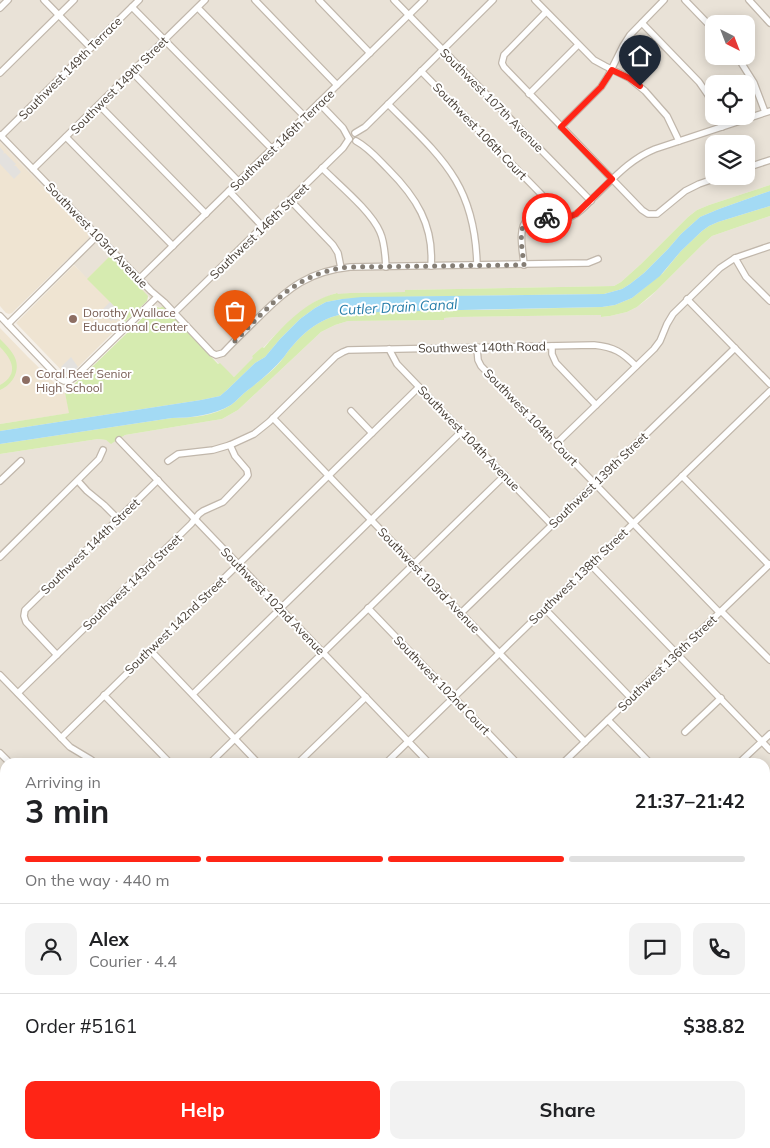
<!DOCTYPE html>
<meta charset="utf-8">
<style>
:root{--surface:#fff;--page:#f2f2f2;--text:#202124;--muted:#757577;--line:#e0e0e0;--accent:#ff2516}
body{margin:0;font-family:Mulish,sans-serif;background:var(--page);color:var(--text);height:100vh;display:flex;flex-direction:column;font-size:19px;white-space:nowrap}
*{box-sizing:border-box;margin:0}
p{font-size:16px;color:var(--muted)}
.icon{flex:none;width:28px;height:28px;fill:none;stroke:currentColor;stroke-width:2;stroke-linecap:round;stroke-linejoin:round}
.map{position:relative;flex:1;overflow:hidden}
.side{position:absolute;left:0px;top:758px;width:770px;height:391px;display:flex;flex-direction:column;background:var(--surface);border-radius:15px 15px 0 0;box-shadow:0 2px 12px #0003}
.side>*{flex:none}
.needle{width:32px;rotate:138deg}
.buttons{position:absolute;left:705px;top:15px;display:grid;gap:10px}
.buttons a{display:grid;place-items:center;width:50px;height:50px;border-radius:10px;background:var(--surface);box-shadow:0 2px 12px #0003;font-size:25px}
.pin{position:absolute;display:grid;place-items:center;width:42px;height:42px;color:#fff;margin:-51px -21px;border-radius:50% 50% 50% 0;rotate:-45deg;box-shadow:0 0 5px #0007}
.pin .icon{rotate:45deg}
.courier{position:absolute;display:grid;place-items:center;width:50px;height:50px;margin:-25px;border:4px solid #ff2516;border-radius:50%;background:#fff;color:#222;box-shadow:0 1px 6px #0007}
.headline em{font-style:normal;font-weight:700}
.headline div{display:flex;flex-direction:column-reverse}
.headline{display:flex;align-items:center;justify-content:space-between;height:85px;padding:0 25px}
h1{font-size:32px;font-weight:700;line-height:38px}
.bar{display:grid;grid-template-columns:repeat(4,1fr);gap:8px 5px;align-content:center;height:60px;padding:0 25px}
.bar i{height:6px;border-radius:4px;background:var(--line)}
.bar .current{background:var(--accent)}
.bar p{grid-column:span 4}
.line{display:flex;align-items:center;gap:12px;padding:0 25px;border-top:1px solid var(--line)}
.line div{flex:1}
.round{display:grid;place-items:center;flex:none;width:52px;height:52px;border-radius:10px;background:var(--page)}
.primary-button{display:flex;gap:10px;margin-top:auto;padding:10px 25px}
.primary-button a{flex:1;height:58px;border-radius:10px;background:var(--accent);color:#fff;font-size:20px;font-weight:700;line-height:58px;text-align:center}
.primary-button a+a{background:var(--page);color:var(--text)}
.map>svg:first-child{display:block}
.residential{fill:#e9e2d7;fill-rule:evenodd}
.education{fill:#efe4d2}
.green{fill:#d6ebb0}
.parking{fill:#e3e1de}
.water{fill:#a3daf4}
.lines{fill:none;stroke-linecap:round;stroke-linejoin:round}
.minor-casing{stroke:#c1b7ab;stroke-width:8}
.minor{stroke:#fff;stroke-width:5.5}
.done{stroke:#857e75;stroke-width:5;stroke-dasharray:0 9}
.route{stroke:#ff2516;stroke-width:6}
.education-dot{fill:#8d6e63;stroke:#fff;stroke-width:2}
.labels{text-anchor:middle;dominant-baseline:central;stroke-width:4;stroke-linejoin:round;paint-order:stroke}
.street-label{font-size:12px;fill:#494037;stroke:#fff}
.education-label{font-size:12px;fill:#785e54;stroke:#fff;text-anchor:start}
.water-label{font-size:14px;font-style:italic;fill:#287eaa;stroke:#fff}
</style>
<div class="map">
<svg width="770" height="1148" viewBox="0 0 770 1148">
<rect width="100%" height="100%" fill="#f5f0e9"/>
<g class="residential">
<path d="M0 0H770V185L709 205 697 210 688 217 641 264 621 282 614 286 406 290 405 292 350 293 337 295 336 293 314 302 292 319 272 338 263 348 262 347 252 356 254 358 234 377 219 364 163 306 160 308 157 306 111 256 87 279 68 258 87 239 88 233 0 142ZM714 24H746V56H714ZM714 84H746V116H714ZM714 144H746V176H714Z"/>
<path d="M770 216V867L765 871V762H5V1142L0 1136V454L98 439 106 440 112 443 125 435 222 419 238 410 321 332 335 325 348 321 444 320V318L456 317 601 315 602 317 610 316 627 312 637 307 650 297 702 245 712 236Z"/>
<path d="M770 903V1148H556L561 1144H765V908Z"/>
<path d="M7 1144H525L521 1148H12Z"/>
</g>
<g class="education">
<path d="M0 142 89 235 87 240 16 309 12 313 9 314 6 313 0 306Z"/>
<path d="M110 256 146 293 148 296V298L68 377 16 323 74 265 87 278Z"/>
<path d="M0 328 28 357 65 393 70 413 0 424Z"/>
</g>
<g class="green">
<path d="M770 185V191L719 209 700 217 681 234 668 249 644 273 630 284 622 289 604 294 393 297 342 299 326 302 315 308 300 319 280 339 265 357 255 363 227 390 220 396 201 400 0 431V424L69 413 65 393 155 306 160 308 163 306 218 364 220 363 234 377 253 358 252 356 262 347 264 348C278 331 295 313 314 302 322 298 329 295 337 293L338 294 350 293 405 292V290L614 286 621 282 641 264 688 217 697 210 709 205Z"/>
<path d="M770 206V216L712 236 702 245 656 291 637 307 627 312 610 316 601 317V315L456 317 444 318V320L348 321 335 325 321 332 238 410 222 419 125 435 111 444 106 440 98 439 0 454V444L172 418C191 418 214 416 231 405 237 401 242 394 248 390 260 380 275 370 284 357 301 333 322 315 352 313L448 309 483 310 602 307 615 305 632 298 663 273 681 251 702 231 709 226 718 222Z"/>
<path d="M110 256 148 296 147 301 125 322 119 317 122 314 87 279Z"/>
<path d="M0 339C5 344 10 349 13 354 22 368 14 384 0 390V385C20 374 12 359 0 347Z"/>
<path d="M770 867V903L765 908V871Z"/>
<path d="M525 1144H561L556 1148H521Z"/>
</g>
<g class="parking">
<path d="M0 147 4 152 3 154 5 153 16 164 14 166H16L21 172 14 179 0 164Z"/>
<path d="M110 302 122 315 116 321 114 319 111 321 101 311Z"/>
<path d="M71 357 78 367 69 375 61 367Z"/>
</g>
<path class="water" d="M770 191V206L718 222 709 226 702 231 681 251 660 276 632 298 615 305 602 307C518 309 435 310 352 313 322 315 301 333 284 357 274 369 261 380 248 390 242 394 237 401 231 405 214 415 191 418 172 418L0 444V431L201 400 220 396 227 390 255 363 265 357 280 339 300 319 315 308 326 302 342 299 362 297 604 294 622 289 630 284 644 273 668 249 681 234 700 217 719 209Z"/>
<g class="lines">
<defs>
<g id="minor">
<path d="M44 0 91 48"/>
<path d="M255 0 337 85"/>
<path d="M319 0 370 53"/>
<path d="M394 0 591 201"/>
<path d="M535 0 594 60 605 66 629 78 645 91 667 116 679 141"/>
<path d="M685 0 714 30"/>
<path d="M749 0 770 23"/>
<path d="M132 7 272 149"/>
<path d="M0 8 8 0"/>
<path d="M198 8 305 117"/>
<path d="M546 12 504 55 502 63 504 67 642 210 648 214H657L685 191 699 184 722 176"/>
<path d="M642 23 699 82 708 95 714 106"/>
<path d="M737 56 754 83 765 112"/>
<path d="M421 71 542 195 547 202 549 218"/>
<path d="M132 72 239 182"/>
<path d="M0 73 74 0"/>
<path d="M529 94 578 45"/>
<path d="M319 103 343 128 349 139"/>
<path d="M388 104C442 158 475 184 477 265"/>
<path d="M99 105 206 214"/>
<path d="M718 116 722 127"/>
<path d="M561 127 601 87 608 76 623 46 630 35 664 0"/>
<path d="M355 133 365 127 493 0"/>
<path d="M0 135 151 291 164 302 212 353 216 355 223 353C235 340 248 328 261 315 288 288 310 271 350 267L588 263 598 259"/>
<path d="M1 136 139 0"/>
<path d="M66 137 173 246"/>
<path d="M356 141C369 148 378 159 388 169 416 197 434 225 431 266"/>
<path d="M322 168C339 185 371 211 380 232 385 243 385 255 386 267"/>
<path d="M746 168 770 160"/>
<path d="M33 169 205 0"/>
<path d="M229 191 263 227"/>
<path d="M290 200 333 245 338 253 341 268"/>
<path d="M735 258 746 277 770 301"/>
<path d="M524 265C523 251 517 228 528 219 542 216 561 223 574 215 582 211 588 203 594 197 613 179 630 159 655 149L770 111"/>
<path d="M139 279 424 0"/>
<path d="M687 299 770 384"/>
<path d="M174 313 343 148 349 139"/>
<path d="M0 316 60 379 64 381H69L75 377 157 297"/>
<path d="M8 324 97 236"/>
<path d="M552 346V354L556 363 596 405"/>
<path d="M477 348 478 360 481 366 719 612"/>
<path d="M389 349 397 364 552 525"/>
<path d="M351 411 372 433"/>
<path d="M273 418 585 742"/>
<path d="M119 440 428 762"/>
<path d="M557 443 654 349 660 341 667 324 673 314 720 268 735 258 770 246"/>
<path d="M168 461 178 454 213 450 230 445 254 434 269 422 336 356 343 352 348 350 594 345C614 347 622 352 636 366"/>
<path d="M682 476 769 565"/>
<path d="M0 481 21 461"/>
<path d="M78 481 87 491 104 505 118 519"/>
<path d="M0 557 99 459 103 450"/>
<path d="M591 565 770 750"/>
<path d="M368 608 516 762"/>
<path d="M545 609 631 698"/>
<path d="M721 611 770 660"/>
<path d="M461 613 735 348"/>
<path d="M150 650 257 762"/>
<path d="M57 655 26 622 24 616 25 610 158 480"/>
<path d="M0 675 70 747 90 759 94 762"/>
<path d="M18 693 191 524 199 514 203 511 223 502 246 478 248 475 247 470 235 456 230 445"/>
<path d="M193 694 462 431"/>
<path d="M104 695 169 762"/>
<path d="M608 720 649 762"/>
<path d="M685 732 721 698"/>
<path d="M61 738 419 387"/>
<path d="M0 753 9 762"/>
<path d="M211 762 505 475"/>
<path d="M299 762 366 697"/>
<path d="M387 762 770 391"/>
<path d="M564 762 770 564"/>
<path d="M740 762 770 734"/>
<path d="M765 837 770 842"/>
<path d="M765 911 770 906"/>
<path d="M765 927 770 932"/>
<path d="M0 969 5 964"/>
<path d="M765 998 770 993"/>
<path d="M0 1033 5 1038"/>
<path d="M765 1082 770 1077"/>
<path d="M765 1113 770 1118"/>
<path d="M106 1144 110 1148"/>
<path d="M240 1144 244 1148"/>
<path d="M321 1144 323 1146"/>
<path d="M414 1144 418 1148"/>
<path d="M493 1144 497 1148"/>
<path d="M622 1144 626 1148"/>
<path d="M171 1148 175 1144"/>
<path d="M228 1148 232 1144"/>
<path d="M386 1148 390 1144"/>
<path d="M519 1148 523 1144"/>
<path d="M609 1148 613 1144"/>
<path d="M658 1148 663 1144"/>
<path d="M736 1148 740 1144"/>
</g>
</defs>
<use href="#minor" class="minor-casing"/>
<use href="#minor" class="minor"/>
</g>
<g class="lines">
<path class="done" d="M235 341C271 305 296 272 350 267L524 265C523 254 516 222 530 219 535 217 541 218 547 218"/>
<path class="route" d="M547 218H567L576 214 612 179 561 127 601 87 612 70 629 78 640 86"/>
</g>
<g class="education-dot">
<circle cx="73" cy="319" r="5"/>
<circle cx="26" cy="380" r="5"/>
</g>
<g class="labels">
<g class="street-label">
<text transform="translate(70 68) rotate(-45)">Southwest 149th Terrace</text>
<text transform="translate(119 85) rotate(-45)">Southwest 149th Street</text>
<text transform="translate(492 100) rotate(45)">Southwest 107th Avenue</text>
<text transform="translate(480 131) rotate(46)">Southwest 106th Court</text>
<text transform="translate(282 140) rotate(-44)">Southwest 146th Terrace</text>
<text transform="translate(259 231) rotate(-44)">Southwest 146th Street</text>
<text transform="translate(97 235) rotate(46)">Southwest 103rd Avenue</text>
<text transform="translate(482 347) rotate(-1)">Southwest 140th Road</text>
<text transform="translate(531 417) rotate(46)">Southwest 104th Court</text>
<text transform="translate(469 438) rotate(46)">Southwest 104th Avenue</text>
<text transform="translate(598 480) rotate(-44)">Southwest 139th Street</text>
<text transform="translate(90 546) rotate(-44)">Southwest 144th Street</text>
<text transform="translate(578 576) rotate(-44)">Southwest 138th Street</text>
<text transform="translate(429 580) rotate(46)">Southwest 103rd Avenue</text>
<text transform="translate(132 582) rotate(-44)">Southwest 143rd Street</text>
<text transform="translate(273 601) rotate(46)">Southwest 102nd Avenue</text>
<text transform="translate(175 625) rotate(-44)">Southwest 142nd Street</text>
<text transform="translate(667 663) rotate(-44)">Southwest 136th Street</text>
<text transform="translate(442 685) rotate(46)">Southwest 102nd Court</text>
</g>
<g class="education-label">
<text x="83" y="312">Dorothy Wallace<tspan x="83" dy="14">Educational Center</tspan></text>
<text x="36" y="373">Coral Reef Senior<tspan x="36" dy="14">High School</tspan></text>
</g>
<g class="water-label">
<text transform="translate(398 307) rotate(-3)">Cutler Drain Canal</text>
</g>
</g>
</svg>
<div class="buttons">
<a><svg class="needle" viewBox="-14 -14 28 28"><path d="M0-13l5 13h-10z" fill="#e53935"/><path d="M0 13l5-13h-10z" fill="#757577"/></svg></a>
<a><svg class="icon" aria-label="locate" viewBox="0 0 24 24"><circle cx="12" cy="12" r="6"/><path d="M12 2v4M12 18v4M2 12h4M18 12h4"/></svg></a>
<a><svg class="icon" aria-label="layers" viewBox="0 0 24 24"><path d="M12 4l9 5-9 5-9-5zM3 14l9 5 9-5"/></svg></a>
</div>
<div class="pin" style="left:235px;top:341px;background:#ea580c"><svg class="icon" aria-label="bag" viewBox="0 0 24 24"><path d="M5 8h14l-1 12H6zM9 8a3 3 0 0 1 6 0"/></svg></div>
<div class="pin" style="left:640px;top:86px;background:#1f2937"><svg class="icon" aria-label="home" viewBox="0 0 24 24"><path d="M3 11l9-7 9 7M6 9v11h12V9"/></svg></div>
<div class="courier" style="left:547px;top:218px"><svg class="icon" aria-label="bike" viewBox="0 0 24 24"><circle cx="6" cy="16" r="4"/><circle cx="18" cy="16" r="4"/><path d="M6 16l4-8h5l3 8M10 8l3 8H6M13 5h3"/></svg></div>
<section class="side">
<div class="headline"><div><h1>3 min</h1><p>Arriving in</p></div><em>21:37–21:42</em></div>
<div class="bar"><i class="current"></i><i class="current"></i><i class="current"></i><i></i><p>On the way · 440 m</p></div>
<div class="line" style="height:90px"><a class="round"><svg class="icon" aria-label="person" viewBox="0 0 24 24"><circle cx="12" cy="8" r="4"/><path d="M4 21q1-7 8-7t8 7"/></svg></a><div><b>Alex</b><p>Courier · 4.4</p></div><a class="round"><svg class="icon" aria-label="chat" viewBox="0 0 24 24"><path d="M4 5h16v11H9l-5 4z"/></svg></a><a class="round"><svg class="icon" aria-label="phone" viewBox="0 0 24 24"><path d="M5 4h4l2 5-3 2q2 4 5 5l2-3 5 2v4C11 20 4 13 5 4z"/></svg></a></div>
<div class="line" style="height:65px"><div>Order #5161</div><b>$38.82</b></div>
<div class="primary-button"><a>Help</a><a>Share</a></div>
</section>
</div>
